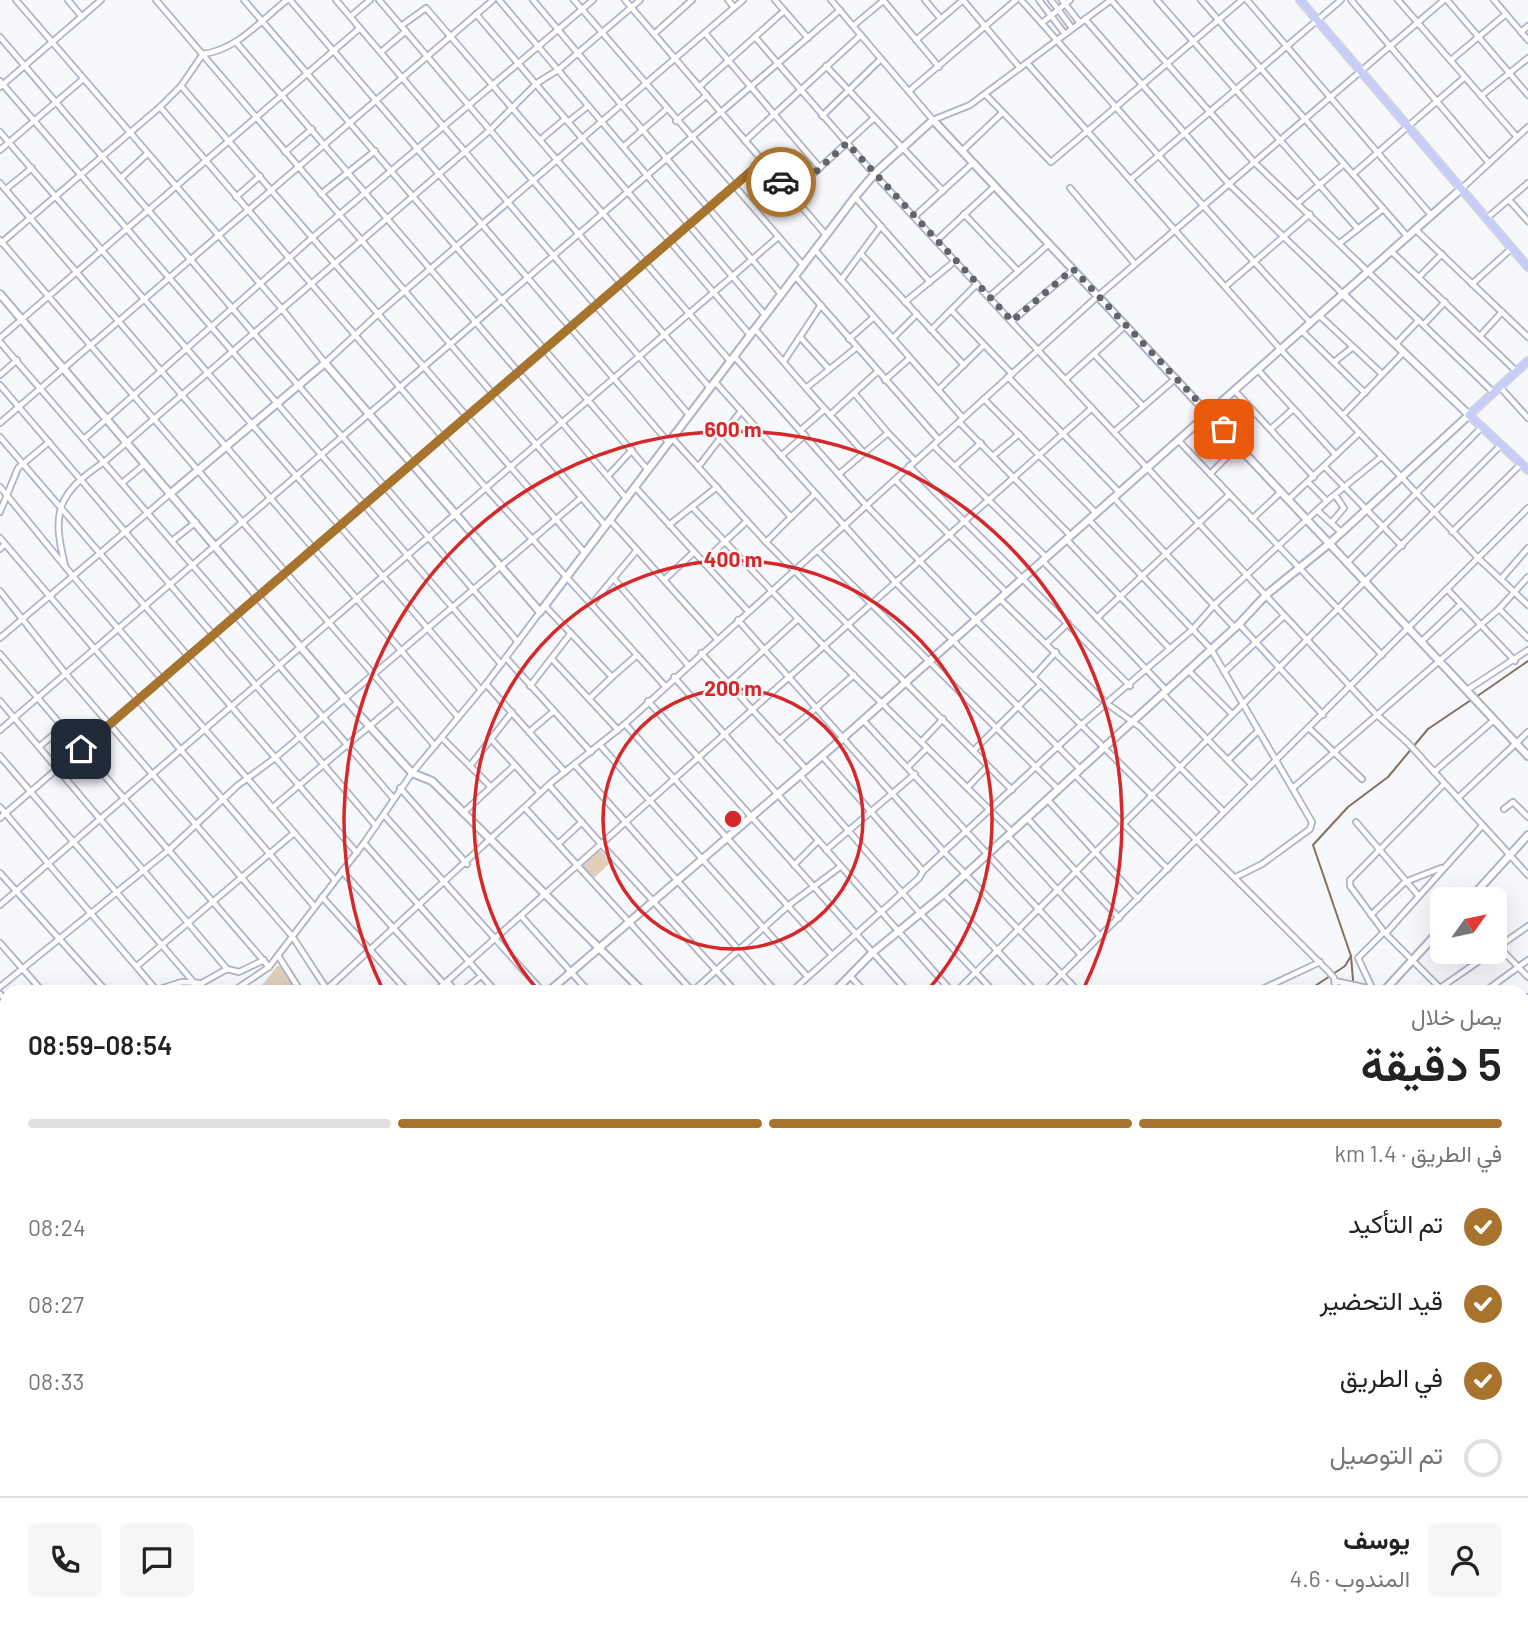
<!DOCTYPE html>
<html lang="ar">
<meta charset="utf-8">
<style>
:root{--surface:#fff;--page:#f6f6f6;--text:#222;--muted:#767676;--line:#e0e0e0;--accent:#a8742d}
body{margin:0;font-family:Barlow,Vazirmatn,sans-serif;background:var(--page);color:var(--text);direction:rtl;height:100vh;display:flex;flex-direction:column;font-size:26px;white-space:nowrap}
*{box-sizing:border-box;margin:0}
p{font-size:23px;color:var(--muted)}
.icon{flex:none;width:38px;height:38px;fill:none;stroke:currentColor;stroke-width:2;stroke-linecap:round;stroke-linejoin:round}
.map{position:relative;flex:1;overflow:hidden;direction:ltr}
.details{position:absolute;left:0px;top:985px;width:1530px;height:653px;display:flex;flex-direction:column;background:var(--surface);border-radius:21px 21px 0 0;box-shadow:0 7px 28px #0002;direction:rtl}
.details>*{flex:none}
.needle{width:46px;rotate:57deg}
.tools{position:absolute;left:1430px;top:887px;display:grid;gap:14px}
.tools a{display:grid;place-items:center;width:77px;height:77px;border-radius:10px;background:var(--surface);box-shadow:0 7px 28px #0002;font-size:35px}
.pin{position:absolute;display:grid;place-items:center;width:60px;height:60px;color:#fff;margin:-30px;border-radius:14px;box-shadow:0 4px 10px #0006}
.courier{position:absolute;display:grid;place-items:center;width:70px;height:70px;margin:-35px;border:5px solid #a8742d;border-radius:50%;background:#fff;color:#222;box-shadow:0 2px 9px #0007}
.summary em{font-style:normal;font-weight:600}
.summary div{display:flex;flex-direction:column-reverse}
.summary{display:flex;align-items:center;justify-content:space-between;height:119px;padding:0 28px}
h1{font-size:46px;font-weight:600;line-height:52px}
.bar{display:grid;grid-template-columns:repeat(4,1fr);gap:10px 7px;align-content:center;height:84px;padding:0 28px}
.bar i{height:9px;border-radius:5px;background:var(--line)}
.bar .on{background:var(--accent)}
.bar p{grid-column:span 4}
.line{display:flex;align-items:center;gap:18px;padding:0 28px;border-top:2px solid var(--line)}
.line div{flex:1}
.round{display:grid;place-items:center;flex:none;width:74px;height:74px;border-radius:10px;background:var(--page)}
ol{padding:0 28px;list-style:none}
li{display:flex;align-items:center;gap:21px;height:77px}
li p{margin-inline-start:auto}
li .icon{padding:7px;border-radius:50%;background:var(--accent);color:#fff;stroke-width:4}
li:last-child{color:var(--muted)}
li i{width:38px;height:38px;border:4px solid var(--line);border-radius:50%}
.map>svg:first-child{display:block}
.green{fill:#e0cebb}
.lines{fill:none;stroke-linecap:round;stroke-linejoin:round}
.stream{stroke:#84715d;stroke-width:2}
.street-casing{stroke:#b0b2c7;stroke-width:8}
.secondary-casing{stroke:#b0b2c7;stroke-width:10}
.primary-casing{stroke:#d5d5d6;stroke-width:10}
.street{stroke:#fff;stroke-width:4.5}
.secondary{stroke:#fff;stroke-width:6}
.primary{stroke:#c8ccfa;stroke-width:7}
.done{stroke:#63646a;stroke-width:7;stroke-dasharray:0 12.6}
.route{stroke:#a8742d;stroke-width:9}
.ring{fill:none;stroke:#d62828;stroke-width:3.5}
.centre{fill:#d62828;stroke:#f7f8fc;stroke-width:3.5}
.ring-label{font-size:21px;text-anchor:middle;font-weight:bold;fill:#d62828;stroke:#f7f8fc;stroke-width:5;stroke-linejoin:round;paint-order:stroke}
</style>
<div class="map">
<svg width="1528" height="1637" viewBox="0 0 1528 1637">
<rect width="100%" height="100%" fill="#f7f8fc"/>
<g class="green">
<path d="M600 850 611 862 594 878 582 866Z"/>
<path d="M277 966H283L297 992H257Z"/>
</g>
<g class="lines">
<g class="stream">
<path d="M1476 697 1528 661"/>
<path d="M1306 992 1345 966 1351 956"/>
<path d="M1354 992 1351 956 1313 845 1348 807 1388 777 1428 729 1471 700"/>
<path d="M1343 1637 1345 1631"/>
</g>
<defs>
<g id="street">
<path d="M16 0 282 309 325 363 379 313 743 0"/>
<path d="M68 0 82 17"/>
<path d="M156 0 605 525"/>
<path d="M244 0 648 470"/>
<path d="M290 0 669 443"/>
<path d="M336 0 689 415"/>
<path d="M379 0 710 388"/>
<path d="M499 0 765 315"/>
<path d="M533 0 781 294"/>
<path d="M574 0 803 265"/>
<path d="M625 0 826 235"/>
<path d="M728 0 734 7"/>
<path d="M775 0 808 38"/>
<path d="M831 0 933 120 970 105 1111 0"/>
<path d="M883 0 939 67"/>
<path d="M925 0 941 19"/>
<path d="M963 0 1020 68"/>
<path d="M1021 0C1118 108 1211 218 1311 323"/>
<path d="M1039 0 1065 34"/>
<path d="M1051 0 1072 28"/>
<path d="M1062 0 1080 23"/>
<path d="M1111 0 1254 162 1493 392"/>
<path d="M1157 0 1358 229"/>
<path d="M1201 0 1407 236"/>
<path d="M1247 0 1431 215"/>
<path d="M1351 0 1489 163"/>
<path d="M1398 0 1517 137"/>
<path d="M1447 0 1528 95"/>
<path d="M1494 0 1528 40"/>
<path d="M476 14 750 335"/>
<path d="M351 16 370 0"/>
<path d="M1085 19 1229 184 1343 294"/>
<path d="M1042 23 1070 0"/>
<path d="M401 26 426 8 730 361"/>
<path d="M853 26 883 1"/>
<path d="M1521 32 1528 26"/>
<path d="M705 33 820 168"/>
<path d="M654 34 692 0"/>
<path d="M0 37 518 642"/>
<path d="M755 37 874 174 1376 714 1408 743 1528 875"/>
<path d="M916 40 963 0"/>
<path d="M236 42 627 499"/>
<path d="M381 52 406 31"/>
<path d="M1451 60 1506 14"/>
<path d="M1027 63 1281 350 1478 558 1528 605"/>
<path d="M826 66 943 191"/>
<path d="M0 81 501 664"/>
<path d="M181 86 585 553"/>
<path d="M0 87 101 0"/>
<path d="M699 87 784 11"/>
<path d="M909 91 1016 0"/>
<path d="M985 94 1051 162 1242 0"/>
<path d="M1481 96 1528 58"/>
<path d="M160 107 486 488 665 686"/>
<path d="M822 116 881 59"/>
<path d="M676 121 707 95"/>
<path d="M568 122 588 106"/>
<path d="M0 132 481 690"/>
<path d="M541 139 565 119"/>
<path d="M745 141 861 35"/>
<path d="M623 147 667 109"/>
<path d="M0 150 82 80"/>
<path d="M962 151 1002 113"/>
<path d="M285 152 312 129"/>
<path d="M1353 174 1465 77"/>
<path d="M121 178 147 154"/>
<path d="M1131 179 1341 0"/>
<path d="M0 183 458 717"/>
<path d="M1070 188 1135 264"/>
<path d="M6 189 32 168"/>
<path d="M1461 189 1528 127"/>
<path d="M321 194 375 151"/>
<path d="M791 194 874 118"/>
<path d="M236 197 260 176"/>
<path d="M855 197 930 282"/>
<path d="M1509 200 1528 221"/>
<path d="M1298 203 1344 164"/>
<path d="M964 214 1018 271"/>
<path d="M914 217 973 163"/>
<path d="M1487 218 1528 183"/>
<path d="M1415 229 1528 337"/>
<path d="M0 240 435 746"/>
<path d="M936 241 995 186"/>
<path d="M1 243 160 107 181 86 203 54C237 50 261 20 287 0"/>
<path d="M1340 243 1383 209"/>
<path d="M815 250 963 418"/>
<path d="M1391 251 1516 371"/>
<path d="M861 254 964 365"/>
<path d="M795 276 939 440"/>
<path d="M1419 277 1442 254"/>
<path d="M841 280 881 226"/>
<path d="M977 284 951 310 1012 374"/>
<path d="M1472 284 1512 248"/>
<path d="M1226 286 1310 214"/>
<path d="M989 297 1049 244"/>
<path d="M905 302 955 261"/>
<path d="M1319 315 1382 374"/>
<path d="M1012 321 1073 270"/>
<path d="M1424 324 1445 302"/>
<path d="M755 329 806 388 856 348"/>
<path d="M931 330 951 310"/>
<path d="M1302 331 1365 393"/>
<path d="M1480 336 1502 312"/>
<path d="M800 337 829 369"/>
<path d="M0 338 360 28"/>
<path d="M893 338 917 314"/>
<path d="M849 339 874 317"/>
<path d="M0 342 394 799"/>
<path d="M1396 344 1419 320"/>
<path d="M1094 354 1143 406"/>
<path d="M734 356 866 505 976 620 1329 972 1334 978 1336 992"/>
<path d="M784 361 821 305"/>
<path d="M1334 362 1353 347"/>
<path d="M1258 370 1336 455"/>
<path d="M0 375 17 360"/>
<path d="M1008 377 1119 492"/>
<path d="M1066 379 1126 325"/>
<path d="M885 380 910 358"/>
<path d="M715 382 897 584 1080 769"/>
<path d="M0 385 376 826"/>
<path d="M1500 387 1528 418"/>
<path d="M806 388 864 453 888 433 915 461"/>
<path d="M938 390 984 345"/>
<path d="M1235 391 1314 477"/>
<path d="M855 394 888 433"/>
<path d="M984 399 1096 513"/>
<path d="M830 415 877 372"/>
<path d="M1343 415 1403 353"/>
<path d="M959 422 1071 536"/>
<path d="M0 423 493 0"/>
<path d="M1271 429 1292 410"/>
<path d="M801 430 825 409"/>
<path d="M1114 432 1176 378"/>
<path d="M0 437 357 853"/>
<path d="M672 438 766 542 1012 790"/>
<path d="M719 438 791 517 766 542"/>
<path d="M84 439 313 237 593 0"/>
<path d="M1178 440 1382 655"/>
<path d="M933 445 1046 557"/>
<path d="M781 456 805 435"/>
<path d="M993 456 1019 434"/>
<path d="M699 466 741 411"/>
<path d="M909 466 1130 686"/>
<path d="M955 466 981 443"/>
<path d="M1324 466 1402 546"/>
<path d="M839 474 864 453"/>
<path d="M1210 474 1238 446"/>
<path d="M608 476 632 450"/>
<path d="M895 480 1007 593"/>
<path d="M1308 482 1327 501"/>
<path d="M122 483 145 464"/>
<path d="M0 487 72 575 335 880"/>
<path d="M635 487 748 611"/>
<path d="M1114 498 1235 628"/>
<path d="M1289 499 1359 433"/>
<path d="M692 507 825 647 1012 832"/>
<path d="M1318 511 1341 532"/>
<path d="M0 512 18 468 49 442"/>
<path d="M791 517 814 495"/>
<path d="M1252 519 1281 492"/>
<path d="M610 520 717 639"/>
<path d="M1089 520 1211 649 1312 822 1310 829 1262 864 1236 877"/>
<path d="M1332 522 1344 508 1335 495"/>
<path d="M669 525 717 487"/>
<path d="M1452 532 1521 464"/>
<path d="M0 538 314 906"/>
<path d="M1066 539 1170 649"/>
<path d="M172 541 196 522"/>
<path d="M0 549 5 544"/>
<path d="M817 550 1058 789"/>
<path d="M1043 561 1166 690"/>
<path d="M703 562 747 521"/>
<path d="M1348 562 1482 427"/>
<path d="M65 565C51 511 58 493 104 462L489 131 537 83 558 70 640 0"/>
<path d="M614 579 688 665"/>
<path d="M1501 579 1528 548"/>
<path d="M664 580 694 552"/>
<path d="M1447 589 1515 661"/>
<path d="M0 591 65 673 292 936 328 991"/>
<path d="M1000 599 1106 703 1140 727 1223 811"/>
<path d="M591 605 637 550"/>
<path d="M545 606 612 677 636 656"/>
<path d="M1499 609 1528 638"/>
<path d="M1097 618 1229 495"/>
<path d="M738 620 944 852 1079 992"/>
<path d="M1239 624 1323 715"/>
<path d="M0 638 171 493"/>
<path d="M1422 641 1461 604"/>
<path d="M1047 643 1068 623"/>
<path d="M701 653 807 770"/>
<path d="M0 654 269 967 364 843 412 773 486 684 540 612"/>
<path d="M506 658 591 752"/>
<path d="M552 659 618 730"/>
<path d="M1188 670 1232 714"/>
<path d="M1224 672 1284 616"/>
<path d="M674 677 952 992"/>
<path d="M1033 677 1056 652"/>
<path d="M728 683 798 619"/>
<path d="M486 684 565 772"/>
<path d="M530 686 571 633"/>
<path d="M1467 690 1528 650"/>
<path d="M1163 694 1251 784"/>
<path d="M589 699 612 677"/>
<path d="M0 701 227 969 239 972 264 960"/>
<path d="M648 701 908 992"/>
<path d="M863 720 1081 955"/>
<path d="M625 724 831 954"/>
<path d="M1310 729 1362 779"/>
<path d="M0 730 840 10"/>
<path d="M529 732 554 711"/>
<path d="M442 738 491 787 463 813"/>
<path d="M491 739 515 765"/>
<path d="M779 740 854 675"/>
<path d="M922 741 943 719"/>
<path d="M600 745 807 976"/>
<path d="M40 746 63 727"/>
<path d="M973 751 1040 685"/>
<path d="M0 756 202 992"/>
<path d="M822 756 923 871"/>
<path d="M1228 760 1258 731"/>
<path d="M575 765 776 992"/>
<path d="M470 766 512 712"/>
<path d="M908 767 927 748"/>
<path d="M1434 772 1494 720"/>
<path d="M1074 774 1168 869"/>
<path d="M800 775 919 912 994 992"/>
<path d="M1444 784 1350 880V886L1384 932 1444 992"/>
<path d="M491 787 515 765 540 793"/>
<path d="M968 787 987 767"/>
<path d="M400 788 467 864"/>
<path d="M1293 788 1499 609 1528 577"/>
<path d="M1458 798 1528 732"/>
<path d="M1047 799 1138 899"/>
<path d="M0 807 158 992"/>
<path d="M272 808 397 703"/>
<path d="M525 808 693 992"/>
<path d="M1504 809 1513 802 1528 817"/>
<path d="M384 815 543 992"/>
<path d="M0 818 763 161"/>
<path d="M1027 818 1119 918"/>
<path d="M1356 822 1418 895"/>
<path d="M1008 836 1100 936"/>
<path d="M364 843 496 992"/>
<path d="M558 844 582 822"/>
<path d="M826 850 915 774"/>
<path d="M794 865 818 841"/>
<path d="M342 871 444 984"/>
<path d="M0 873 107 992"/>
<path d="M944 894 1036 992"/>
<path d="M322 897 408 992"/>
<path d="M0 905 777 238"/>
<path d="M1371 915 1405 882 1441 868"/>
<path d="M521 916 589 992"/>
<path d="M1386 933 1482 826"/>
<path d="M0 943 43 992"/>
<path d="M1499 947 1528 977"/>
<path d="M1494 950 1528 926"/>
<path d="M279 957 301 992"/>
<path d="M137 966 294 833"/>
<path d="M851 977 865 992"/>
<path d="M447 981 456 992"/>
<path d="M1335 981 1372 989"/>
<path d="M0 987 170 849 237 786 275 758 581 498"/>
<path d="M1440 988 1492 952"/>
<path d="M150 992 182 982 202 983 227 969"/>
<path d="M232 992 269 967"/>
<path d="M324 992 552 782 625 724 1098 296 1444 0"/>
<path d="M435 992 601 844 549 785"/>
<path d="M461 992 481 976"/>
<path d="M692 992 789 905 840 867"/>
<path d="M736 992 601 844 1092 408"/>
<path d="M791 992 919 878 923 871 1081 725 1193 629 1215 604 1327 501 1381 457"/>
<path d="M956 992 1501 445"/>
<path d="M1044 992 1528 508"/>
<path d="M1256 992 1320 962"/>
<path d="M1374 992 1358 958 1384 932"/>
<path d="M1484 992 1528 960"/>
<path d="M0 994 7 1002"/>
<path d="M1522 1000 1528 997"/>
<path d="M0 1009 7 1008"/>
<path d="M1522 1066 1525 1052"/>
<path d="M0 1093 7 1086"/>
<path d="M1522 1104 1528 1105"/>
<path d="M0 1139 7 1146"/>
<path d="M0 1139 7 1132"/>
<path d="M1522 1171 1528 1172"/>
<path d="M0 1188 7 1195"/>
<path d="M0 1237 7 1231"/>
<path d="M0 1279 7 1287"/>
<path d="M1528 1313 1523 1345 1528 1352"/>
<path d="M0 1383 7 1377"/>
<path d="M0 1391 7 1402"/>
<path d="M0 1453 7 1463"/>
<path d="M0 1480 7 1475"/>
<path d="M0 1523 7 1518"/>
<path d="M0 1538 7 1548"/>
<path d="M1522 1579 1528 1582"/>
<path d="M0 1583 7 1578"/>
<path d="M0 1622 7 1617"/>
<path d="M22 1631 26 1637"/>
<path d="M66 1631 70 1637"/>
<path d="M200 1631 206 1637"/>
<path d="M276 1631 282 1637"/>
<path d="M336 1631 342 1637"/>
<path d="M382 1631 389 1637"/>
<path d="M427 1631 433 1637"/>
<path d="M474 1631 479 1637"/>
<path d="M520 1631 526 1637"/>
<path d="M666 1631 672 1637"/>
<path d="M777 1631 781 1637"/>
<path d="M817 1631 821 1637"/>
<path d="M860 1631 863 1637"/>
<path d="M909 1631 912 1637"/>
<path d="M947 1631 951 1637"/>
<path d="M999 1631V1637"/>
<path d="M1070 1631 1072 1637"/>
<path d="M1417 1631 1422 1637"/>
<path d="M153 1637 157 1631"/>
<path d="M300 1637 306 1631"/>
<path d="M401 1637 407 1631"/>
<path d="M529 1637 535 1631"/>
<path d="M738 1637 744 1631"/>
<path d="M888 1637 898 1631"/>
</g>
<g id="secondary">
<path d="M0 294 344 698 412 773 432 781 643 992"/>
<path d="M171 493 325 363 540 612 855 197 877 171 933 120 1528 756"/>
<path d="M1469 900 1528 835"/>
<path d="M548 992 843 738 1461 189"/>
<path d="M834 992 872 953 944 894 1239 624 1266 595 1330 543 1469 415 1343 294"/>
<path d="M1383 992 1442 928"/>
<path d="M1522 1052 1528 1053"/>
<path d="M0 1056 7 1055"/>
<path d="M108 1637 115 1631"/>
</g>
<g id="primary">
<path d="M1300 0 1528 267"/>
<path d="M1528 361 1469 415 1528 470"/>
</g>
</defs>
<use href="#street" class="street-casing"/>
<use href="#secondary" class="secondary-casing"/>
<use href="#primary" class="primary-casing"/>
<use href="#street" class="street"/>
<use href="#secondary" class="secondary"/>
<use href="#primary" class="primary"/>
</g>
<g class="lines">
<path class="done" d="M781 182 792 194 847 143 1012 321 1073 269 1224 429"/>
<path class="route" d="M81 749 763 161 781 182"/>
</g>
<g class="ring">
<circle cx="733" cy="819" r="130"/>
<path d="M539 991A259 259 0 1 1 927 991"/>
<path d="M383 990A389 389 0 1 1 1083 990"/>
</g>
<circle cx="733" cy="819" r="10" class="centre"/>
<g class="ring-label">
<text x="733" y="437">600 m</text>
<text x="733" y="567">400 m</text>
<text x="733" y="696">200 m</text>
</g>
</svg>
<div class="tools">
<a><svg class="needle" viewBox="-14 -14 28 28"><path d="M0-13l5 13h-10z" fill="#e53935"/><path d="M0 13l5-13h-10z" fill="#767676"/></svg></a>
</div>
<div class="pin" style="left:1224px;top:429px;background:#ea580c"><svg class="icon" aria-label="bag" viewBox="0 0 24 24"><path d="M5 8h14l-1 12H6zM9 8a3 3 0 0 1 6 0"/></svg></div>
<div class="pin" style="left:81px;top:749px;background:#1f2937"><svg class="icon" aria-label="home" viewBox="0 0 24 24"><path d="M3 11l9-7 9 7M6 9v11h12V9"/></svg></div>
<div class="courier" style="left:781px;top:182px"><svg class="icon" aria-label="car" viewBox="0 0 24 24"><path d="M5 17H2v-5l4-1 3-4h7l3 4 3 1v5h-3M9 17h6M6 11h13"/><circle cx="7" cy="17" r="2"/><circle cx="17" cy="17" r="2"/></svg></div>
<section class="details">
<div class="summary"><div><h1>5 دقيقة</h1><p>يصل خلال</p></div><em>08:54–08:59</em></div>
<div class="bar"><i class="on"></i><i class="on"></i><i class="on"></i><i></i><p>في الطريق · 1.4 km</p></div>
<ol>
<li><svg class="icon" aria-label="check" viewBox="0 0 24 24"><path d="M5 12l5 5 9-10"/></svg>تم التأكيد<p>08:24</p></li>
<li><svg class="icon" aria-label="check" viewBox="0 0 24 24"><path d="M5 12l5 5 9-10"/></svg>قيد التحضير<p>08:27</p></li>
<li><svg class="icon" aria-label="check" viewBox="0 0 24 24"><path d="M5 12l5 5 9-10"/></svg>في الطريق<p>08:33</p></li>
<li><i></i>تم التوصيل</li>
</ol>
<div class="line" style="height:126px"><a class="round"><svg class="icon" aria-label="person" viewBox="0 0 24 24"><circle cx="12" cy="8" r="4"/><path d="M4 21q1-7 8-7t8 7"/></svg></a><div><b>يوسف</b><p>المندوب · 4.6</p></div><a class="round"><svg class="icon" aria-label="chat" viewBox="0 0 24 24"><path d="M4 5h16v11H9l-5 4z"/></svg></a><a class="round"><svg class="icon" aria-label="phone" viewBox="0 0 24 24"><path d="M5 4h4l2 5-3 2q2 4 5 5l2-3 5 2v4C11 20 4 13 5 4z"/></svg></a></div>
</section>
</div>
